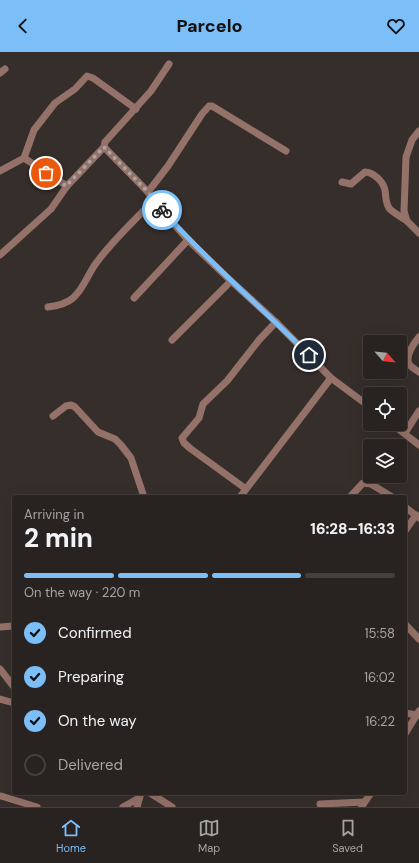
<!DOCTYPE html>
<meta charset="utf-8">
<style>
:root{--surface:#282220;--page:#342f2d;--text:#f1f3f6;--muted:#a5a4a5;--line:#443f3e;--accent:#7bbef8}
body{margin:0;font-family:"DM Sans",sans-serif;background:var(--page);color:var(--text);height:100vh;display:flex;flex-direction:column;font-size:15px;white-space:nowrap}
*{box-sizing:border-box;margin:0}
p{font-size:13px;color:var(--muted)}
.icon{flex:none;width:22px;height:22px;fill:none;stroke:currentColor;stroke-width:2;stroke-linecap:round;stroke-linejoin:round}
.map{position:relative;flex:1;overflow:hidden}
.drawer{position:absolute;left:12px;top:443px;width:395px;height:300px;display:flex;flex-direction:column;background:var(--surface);border-radius:4px;box-shadow:0 4px 16px #0002,0 0 0 1px var(--line)}
.drawer>*{flex:none}
.needle{width:26px;rotate:117deg}
.buttons{position:absolute;left:363px;top:283px;display:grid;gap:8px}
.buttons a{display:grid;place-items:center;width:44px;height:44px;border-radius:4px;background:var(--surface);box-shadow:0 4px 16px #0002,0 0 0 1px var(--line);font-size:20px}
.pin{position:absolute;display:grid;place-items:center;width:34px;height:34px;color:#fff;margin:-17px;border:2px solid #fff;border-radius:50%;box-shadow:0 1px 4px #0007}
.courier{position:absolute;display:grid;place-items:center;width:40px;height:40px;margin:-20px;border:3px solid #7bbef8;border-radius:50%;background:#fff;color:#222;box-shadow:0 1px 5px #0007}
.headline em{font-style:normal;font-weight:800}
.headline div{display:flex;flex-direction:column-reverse}
.headline{display:flex;align-items:center;justify-content:space-between;height:68px;padding:0 12px}
h1{font-size:26px;font-weight:800;line-height:30px}
.bar{display:grid;grid-template-columns:repeat(4,1fr);gap:6px 4px;align-content:center;height:48px;padding:0 12px}
.bar i{height:5px;border-radius:3px;background:var(--line)}
.bar .current{background:var(--accent)}
.bar p{grid-column:span 4}
ol{padding:0 12px;list-style:none}
li{display:flex;align-items:center;gap:12px;height:44px}
li p{margin-inline-start:auto}
li .icon{padding:4px;border-radius:50%;background:var(--accent);color:#111;stroke-width:4}
li:last-child{color:var(--muted)}
li i{width:22px;height:22px;border:2px solid var(--line);border-radius:50%}
header{display:flex;justify-content:space-between;align-items:center;height:52px;padding:0 12px;background:var(--accent);color:#111;font-size:18px;font-weight:800}
.tabs{display:flex;justify-content:space-around;align-items:center;height:56px;border-top:1px solid var(--line);background:var(--surface);font-size:11px;color:var(--muted)}
.tabs a{display:grid;justify-items:center;gap:2px}
.tabs .current{color:var(--accent)}
.map>svg:first-child{display:block}
.lines{fill:none;stroke-linecap:round;stroke-linejoin:round}
.minor{stroke:#957269;stroke-width:7}
.done{stroke:#aba4a3;stroke-width:4;stroke-dasharray:0 7.2}
.route{stroke:#7bbef8;stroke-width:5}
</style>
<header><svg class="icon" aria-label="back" viewBox="0 0 24 24"><path d="M15 5l-7 7 7 7"/></svg>Parcelo<svg class="icon" aria-label="heart" viewBox="0 0 24 24"><path d="M12 20l-8-8c-3-5 5-10 8-4 3-6 11-1 8 4z"/></svg></header>
<div class="map">
<svg width="419" height="755" viewBox="0 0 419 755">
<rect width="100%" height="100%" fill="#362e2b"/>
<g class="lines">
<g class="minor">
<path d="M169 12 151 39 105 90 104 95 148 140 153 149 188 188 231 229 276 270 331 326 370 355"/>
<path d="M0 21 5 17"/>
<path d="M419 79 412 88 406 105 404 159 407 169 419 181"/>
<path d="M24 106 67 134"/>
<path d="M0 119 24 106 34 78 55 51 75 37 87 24 93 26 136 57"/>
<path d="M342 130 351 132 365 120C373 120 383 129 385 138 386 144 385 149 389 156 393 161 402 165 407 169"/>
<path d="M148 140 168 114 202 62 209 54H212L286 99"/>
<path d="M0 203 51 157 67 134 104 95"/>
<path d="M134 246 188 188"/>
<path d="M48 255C57 254 66 252 73 246 84 237 88 221 97 210 113 188 134 169 153 149"/>
<path d="M419 285C414 291 405 304 409 312 411 315 416 318 419 320"/>
<path d="M172 288 231 229"/>
<path d="M53 364 66 354 71 353 75 355 98 380 115 387 121 393 131 406 144 445"/>
<path d="M392 372 419 393"/>
<path d="M405 381 419 359"/>
<path d="M246 437 191 397 184 391 182 386 199 366 203 352 227 329 259 288 276 270"/>
<path d="M240 445 331 326"/>
<path d="M350 445 363 431 371 432 392 445"/>
<path d="M405 455 419 466"/>
<path d="M405 479 416 463"/>
<path d="M405 572 419 587"/>
<path d="M0 575 14 574"/>
<path d="M0 617 14 635"/>
<path d="M0 647 14 651"/>
<path d="M405 661 417 663"/>
<path d="M405 682 419 659"/>
<path d="M150 741 172 755"/>
<path d="M1 744 37 755"/>
<path d="M320 752 364 750"/>
<path d="M362 754 371 741"/>
<path d="M123 755 139 746"/>
<path d="M137 755 141 741"/>
</g>
</g>
<g class="lines">
<path class="done" d="M46 121 66 134 104 95 148 140 162 158"/>
<path class="route" d="M162 158C208 210 260 254 309 303"/>
</g>
</svg>
<div class="buttons">
<a><svg class="needle" viewBox="-14 -14 28 28"><path d="M0-13l5 13h-10z" fill="#e53935"/><path d="M0 13l5-13h-10z" fill="#a5a4a5"/></svg></a>
<a><svg class="icon" aria-label="locate" viewBox="0 0 24 24"><circle cx="12" cy="12" r="6"/><path d="M12 2v4M12 18v4M2 12h4M18 12h4"/></svg></a>
<a><svg class="icon" aria-label="layers" viewBox="0 0 24 24"><path d="M12 4l9 5-9 5-9-5zM3 14l9 5 9-5"/></svg></a>
</div>
<div class="pin" style="left:46px;top:121px;background:#ea580c"><svg class="icon" aria-label="bag" viewBox="0 0 24 24"><path d="M5 8h14l-1 12H6zM9 8a3 3 0 0 1 6 0"/></svg></div>
<div class="pin" style="left:309px;top:303px;background:#1f2937"><svg class="icon" aria-label="home" viewBox="0 0 24 24"><path d="M3 11l9-7 9 7M6 9v11h12V9"/></svg></div>
<div class="courier" style="left:162px;top:158px"><svg class="icon" aria-label="bike" viewBox="0 0 24 24"><circle cx="6" cy="16" r="4"/><circle cx="18" cy="16" r="4"/><path d="M6 16l4-8h5l3 8M10 8l3 8H6M13 5h3"/></svg></div>
<section class="drawer">
<div class="headline"><div><h1>2 min</h1><p>Arriving in</p></div><em>16:28–16:33</em></div>
<div class="bar"><i class="current"></i><i class="current"></i><i class="current"></i><i></i><p>On the way · 220 m</p></div>
<ol>
<li><svg class="icon" aria-label="check" viewBox="0 0 24 24"><path d="M5 12l5 5 9-10"/></svg>Confirmed<p>15:58</p></li>
<li><svg class="icon" aria-label="check" viewBox="0 0 24 24"><path d="M5 12l5 5 9-10"/></svg>Preparing<p>16:02</p></li>
<li><svg class="icon" aria-label="check" viewBox="0 0 24 24"><path d="M5 12l5 5 9-10"/></svg>On the way<p>16:22</p></li>
<li><i></i>Delivered</li>
</ol>
</section>
</div>
<nav class="tabs">
<a class="current"><svg class="icon" aria-label="home" viewBox="0 0 24 24"><path d="M3 11l9-7 9 7M6 9v11h12V9"/></svg>Home</a>
<a><svg class="icon" aria-label="map" viewBox="0 0 24 24"><path d="M3 6l6-2 6 2 6-2v14l-6 2-6-2-6 2zM9 4v14M15 6v14"/></svg>Map</a>
<a><svg class="icon" aria-label="saved" viewBox="0 0 24 24"><path d="M7 4h10v16l-5-4-5 4z"/></svg>Saved</a>
</nav>
